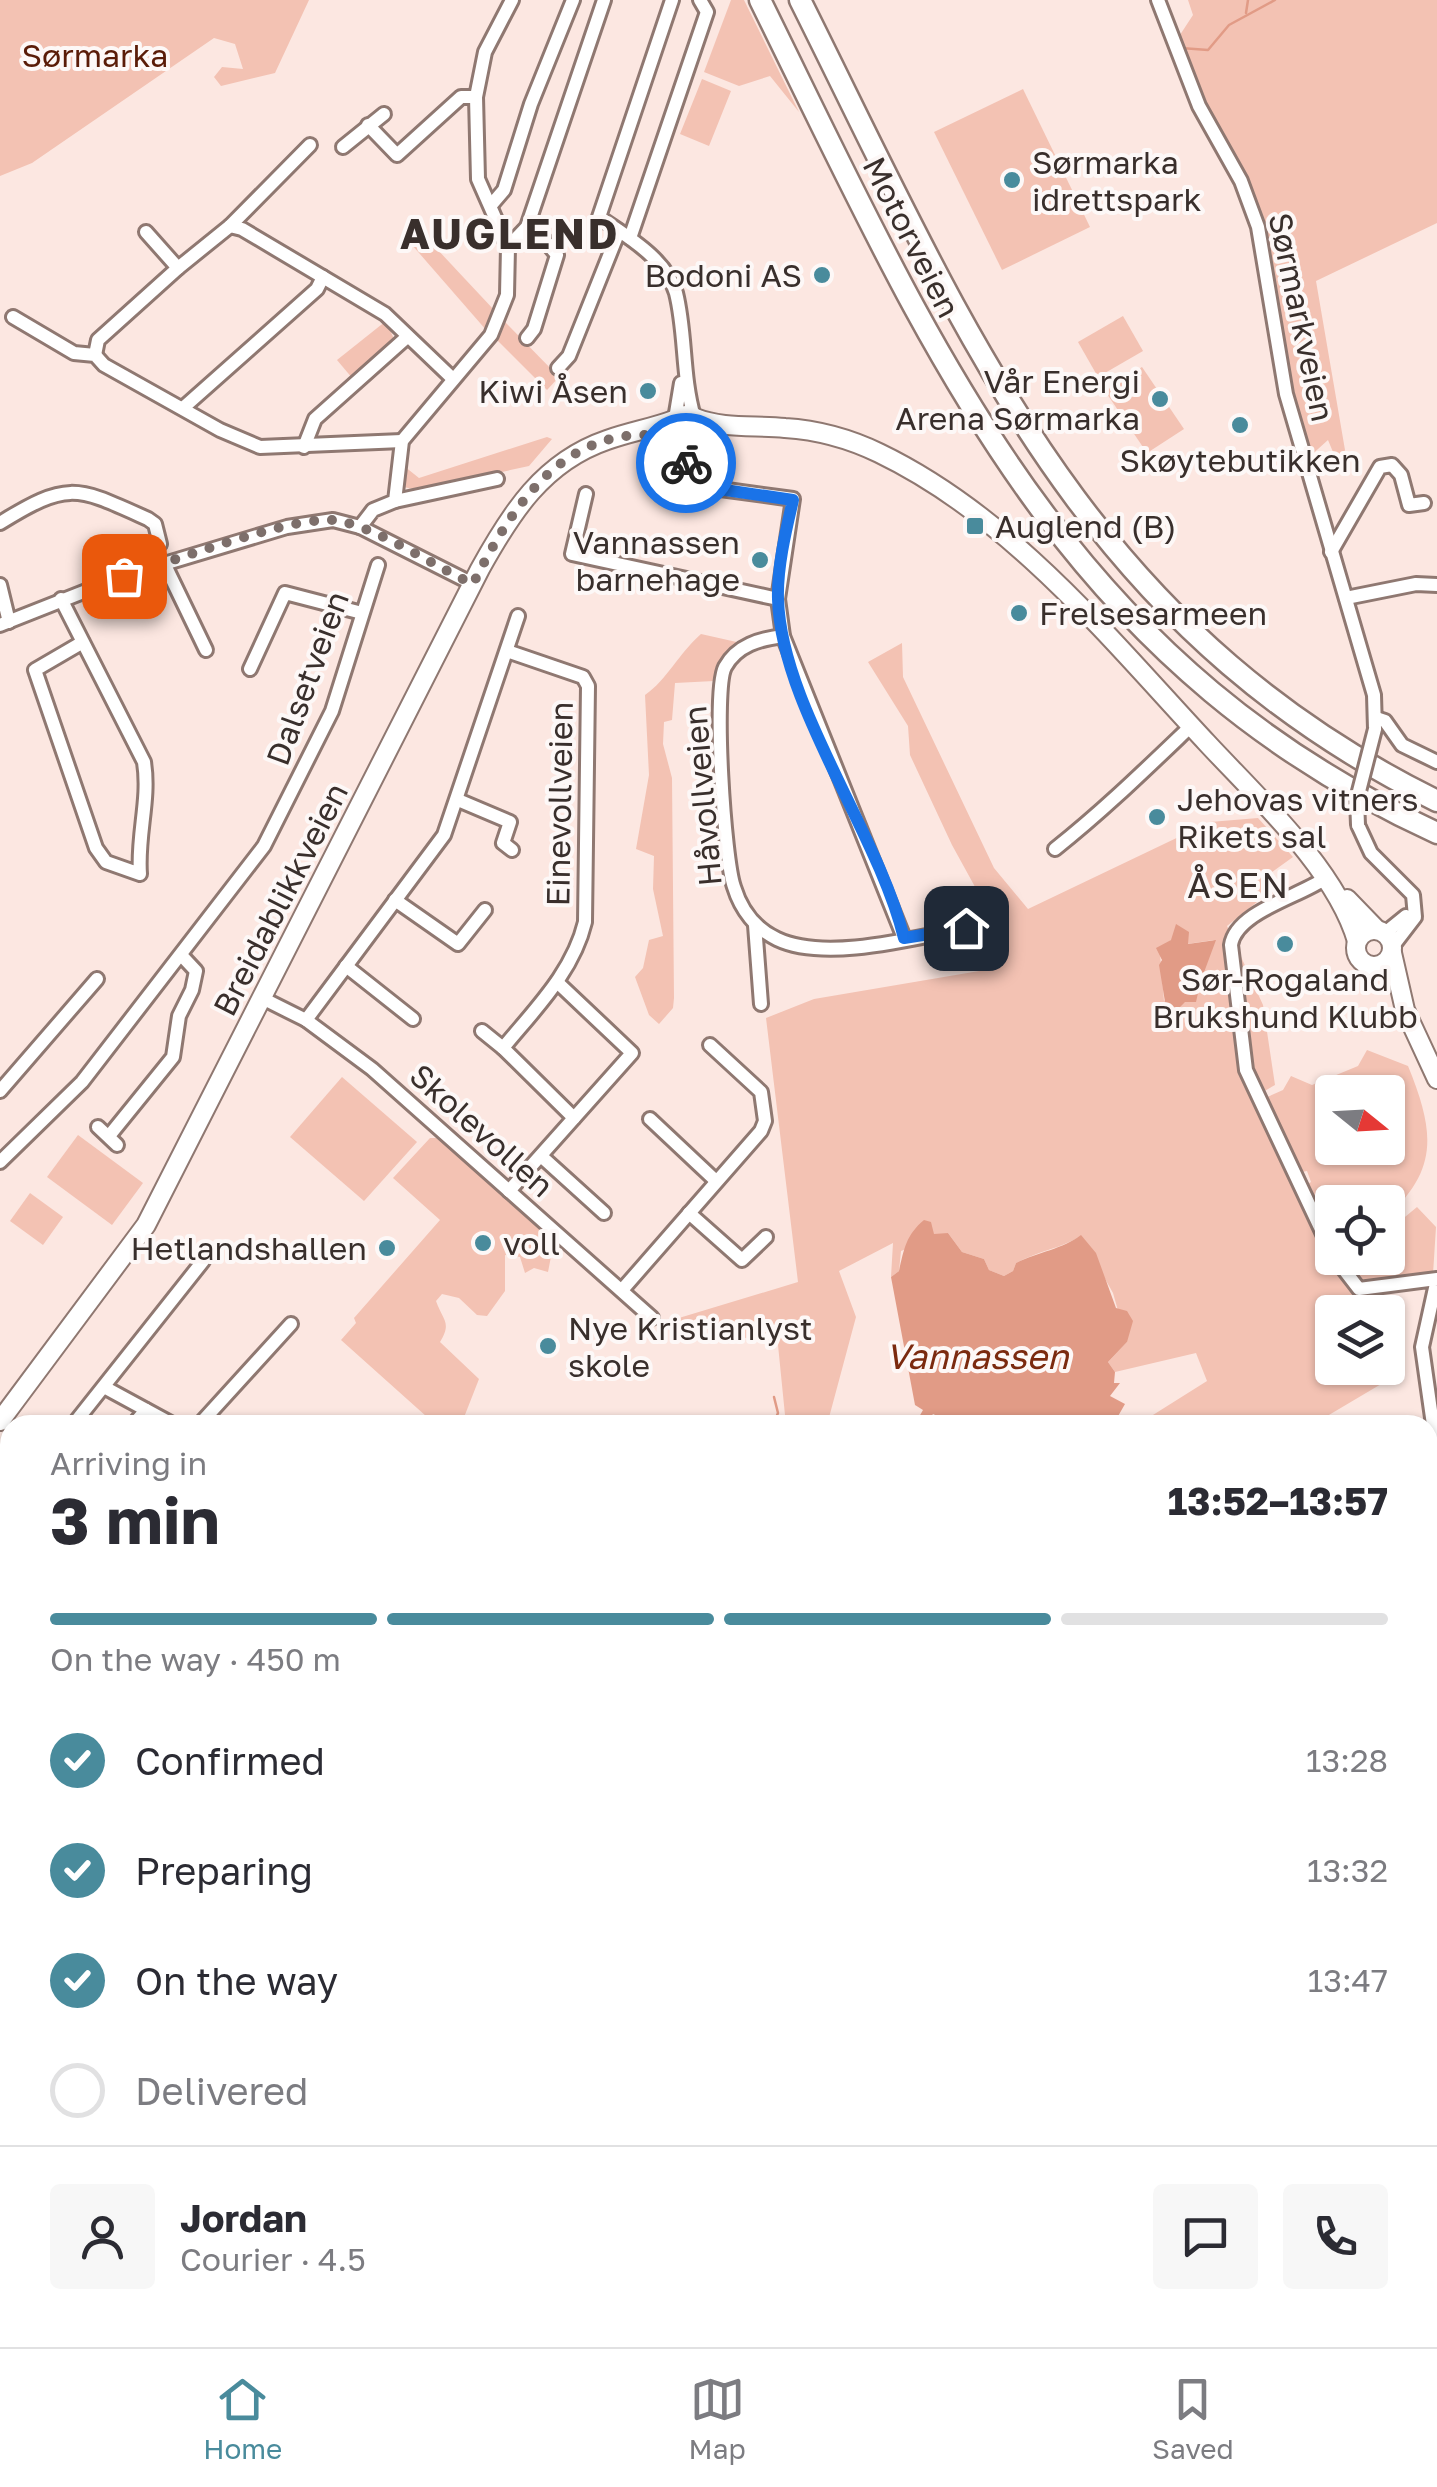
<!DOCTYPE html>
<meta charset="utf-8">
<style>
:root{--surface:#fff;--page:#f7f7f7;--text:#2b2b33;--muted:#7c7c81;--line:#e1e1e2;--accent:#498b9c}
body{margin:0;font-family:"Golos Text",sans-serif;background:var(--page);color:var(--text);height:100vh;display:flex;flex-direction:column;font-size:38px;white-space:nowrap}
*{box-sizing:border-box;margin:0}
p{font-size:32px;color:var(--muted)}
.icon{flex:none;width:55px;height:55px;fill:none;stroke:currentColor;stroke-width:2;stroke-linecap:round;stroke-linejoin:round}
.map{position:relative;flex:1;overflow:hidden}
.details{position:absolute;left:0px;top:1415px;width:1438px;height:932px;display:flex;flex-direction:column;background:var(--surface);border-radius:30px 30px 0 0;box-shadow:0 2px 8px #0004}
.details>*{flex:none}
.needle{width:65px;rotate:108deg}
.buttons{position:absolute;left:1315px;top:1075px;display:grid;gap:20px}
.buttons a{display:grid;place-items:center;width:90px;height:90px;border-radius:10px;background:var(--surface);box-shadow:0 2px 8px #0004;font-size:50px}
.pin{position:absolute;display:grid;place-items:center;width:85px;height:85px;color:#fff;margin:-42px;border-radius:20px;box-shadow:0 5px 15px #0006}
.courier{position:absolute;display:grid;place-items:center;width:100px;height:100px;margin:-50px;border:8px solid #1a73e8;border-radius:50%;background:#fff;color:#222;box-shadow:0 2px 12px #0007}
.headline em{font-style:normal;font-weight:700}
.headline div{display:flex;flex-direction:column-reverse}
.headline{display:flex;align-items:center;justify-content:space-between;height:170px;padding:0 50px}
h1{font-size:65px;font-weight:700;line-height:75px}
.bar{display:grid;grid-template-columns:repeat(4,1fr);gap:15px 10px;align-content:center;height:120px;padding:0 50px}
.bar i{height:12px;border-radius:8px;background:var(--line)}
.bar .current{background:var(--accent)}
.bar p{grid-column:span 4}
.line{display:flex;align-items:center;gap:25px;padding:0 50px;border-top:2px solid var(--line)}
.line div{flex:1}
.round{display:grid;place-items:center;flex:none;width:105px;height:105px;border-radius:10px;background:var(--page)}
ol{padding:0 50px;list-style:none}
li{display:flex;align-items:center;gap:30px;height:110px}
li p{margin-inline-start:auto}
li .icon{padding:10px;border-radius:50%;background:var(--accent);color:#fff;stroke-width:4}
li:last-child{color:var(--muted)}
li i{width:55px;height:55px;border:5px solid var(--line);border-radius:50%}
.tab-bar{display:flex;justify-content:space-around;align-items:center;height:140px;border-top:2px solid var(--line);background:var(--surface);font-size:28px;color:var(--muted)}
.tab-bar a{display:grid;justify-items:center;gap:5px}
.tab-bar .current{color:var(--accent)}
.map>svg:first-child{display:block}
.green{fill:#f3c2b3;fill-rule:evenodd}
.water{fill:#e19b86}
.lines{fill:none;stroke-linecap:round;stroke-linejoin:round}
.stream{stroke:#e19b86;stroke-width:2.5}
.major-tunnel{stroke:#d5c2bd;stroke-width:18;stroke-dasharray:18 9;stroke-linecap:butt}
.minor-casing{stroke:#8f7871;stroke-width:18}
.major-casing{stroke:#8f7871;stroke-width:22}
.highway-casing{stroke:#8f7871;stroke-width:25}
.minor{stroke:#fff;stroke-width:12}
.major{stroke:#fff;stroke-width:18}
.highway{stroke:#fff;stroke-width:20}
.minor-bridge-casing{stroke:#8f7871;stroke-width:18;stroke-linecap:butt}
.minor-bridge{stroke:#fff;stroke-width:12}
.done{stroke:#7d6f6b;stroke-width:10;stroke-dasharray:0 18}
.route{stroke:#1a73e8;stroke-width:12}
.poi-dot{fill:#498b9c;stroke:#fdf8f7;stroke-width:4}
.labels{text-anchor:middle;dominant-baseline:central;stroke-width:8;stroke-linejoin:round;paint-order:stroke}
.park-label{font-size:32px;fill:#5a1c08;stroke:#fdf8f7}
.poi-label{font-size:32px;fill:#392f2c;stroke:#fdf8f7;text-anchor:start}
.street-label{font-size:32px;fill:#392f2c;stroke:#fdf8f7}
.neighbourhood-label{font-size:35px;letter-spacing:2.5px;fill:#392f2c;stroke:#fdf8f7}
.water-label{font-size:35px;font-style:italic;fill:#7b2a0f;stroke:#fdf8f7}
.district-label{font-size:42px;font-weight:bold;letter-spacing:2.5px;fill:#392f2c;stroke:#fdf8f7}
</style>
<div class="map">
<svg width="1437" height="2347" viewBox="0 0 1437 2347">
<rect width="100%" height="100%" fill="#fce7e1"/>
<g class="green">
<path d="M0 0H309L275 73 221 86 214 77 222 67 243 69 235 44 214 38 32 163 0 176Z"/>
<path d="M731 0H744L799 112 770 76 739 86 704 72Z"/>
<path d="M1188 0H1437V223L1316 281 1345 450 1338 464 1328 440 1308 458 1294 408 1269 260 1176 41 1193 15Z"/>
<path d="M702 79 731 91 709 146 680 134Z"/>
<path d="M1023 89 1090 227 1002 270 934 132Z"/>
<path d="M414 231 421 232 495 311 487 331 406 238Z"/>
<path d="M1123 316 1143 351 1098 377 1078 342Z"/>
<path d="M386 321 394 339 353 379 337 360Z"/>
<path d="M504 321 559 377 547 390 495 338Z"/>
<path d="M1142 367 1184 429 1147 453 1105 391Z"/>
<path d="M547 437 552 439 529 466 419 490 403 487 404 466 419 478Z"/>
<path d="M701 634 741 643 723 660 714 681 675 683 672 720 664 722 663 744 672 778 674 998 673 1008 659 1024 649 1015 635 977 643 968 649 940 663 936 653 889 654 856 636 849 649 775 645 695C667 680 679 653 701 634Z"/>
<path d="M902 643 903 677 994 868 1028 909 1210 822 1258 818 1293 857 1265 877 1272 890 1227 926 1263 1005 1275 1085 1254 1097 1332 1258H1388V1231L1417 1207 1436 1227 1433 1274 1364 1285 1372 1312H1332V1368H1388V1361L1393 1377 1312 1425H1137L1207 1381 1196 1353 1115 1372 1108 1362 1127 1342 1113 1293 1081 1236C1062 1248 1038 1251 1016 1263L1013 1271 1004 1276 989 1270 984 1259 962 1252 948 1233 901 1251 899 1271 891 1277 893 1243 839 1271 856 1317 827 1425H786L778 1345 669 1321 798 1282 766 1018 814 999 991 969 1007 945 952 845 910 755 908 726 868 662ZM1171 940 1187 944 1214 940 1189 982 1164 1001 1160 953Z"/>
<path d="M1367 1050 1408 1066C1436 1134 1437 1170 1388 1216V1202H1332V1237L1303 1187 1311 1182 1307 1171 1302 1172 1265 1098 1283 1090 1291 1076 1312 1085 1358 1066ZM1332 1092H1388V1148H1332Z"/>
<path d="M342 1077 417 1142 364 1201 290 1137Z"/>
<path d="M78 1135 143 1183 112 1225 47 1177Z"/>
<path d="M430 1138H439L554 1241 548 1272 534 1268 525 1273 520 1257 505 1255V1291L487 1316 477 1315 459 1298 442 1294 436 1301C443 1321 452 1322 440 1342L479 1379 461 1425H436L341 1340 356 1323 354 1318 440 1220 393 1178Z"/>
<path d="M30 1193 63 1217 43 1245 10 1221Z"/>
</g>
<g class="water">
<path d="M1176 924 1189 932 1188 944 1216 940 1203 975 1189 982 1198 993 1196 1002H1185L1178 1009 1166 1008 1159 965 1162 960 1156 948 1171 940Z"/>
<path d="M924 1220 931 1222 934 1234 948 1233 962 1252 984 1259 989 1270 1004 1276 1013 1271 1016 1263C1038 1252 1063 1249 1081 1235L1096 1253 1116 1308 1127 1311 1133 1321 1127 1342 1108 1362 1115 1372 1114 1383H1120L1110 1396 1125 1404 1113 1425H957L933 1414 928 1421 919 1417 923 1410 915 1405 891 1277 899 1271C904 1249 906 1235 924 1220Z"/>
</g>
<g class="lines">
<g class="stream">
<path d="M1246 13 1248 0"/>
<path d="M1181 48 1208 50 1229 25 1275 0"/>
<path d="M773 1425 778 1413 774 1397"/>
<path d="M922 1425 924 1420"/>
</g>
<g class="major-tunnel">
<path d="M644 2338 656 2347"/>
<path d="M672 2338 686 2347"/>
</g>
<defs>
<g id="minor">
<path d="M672 0 599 217C626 236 666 258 676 293 686 333 682 376 694 417"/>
<path d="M1158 0 1199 106 1241 181 1258 227 1286 394 1374 695 1375 729"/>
<path d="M368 125 397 155 461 97H476"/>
<path d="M343 147 384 114"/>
<path d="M492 204 504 190 531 104 573 0"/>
<path d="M230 226 310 145"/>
<path d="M146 232 178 268 230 226 242 229 385 314 453 379"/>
<path d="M630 238 707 12 700 0"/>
<path d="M519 241 530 235 543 238 557 255 534 329 527 338"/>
<path d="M508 247 527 227 604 0"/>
<path d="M13 317 74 353 95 355 104 365 220 430 260 447 402 441"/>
<path d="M95 355 98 340 178 268"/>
<path d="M558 368 569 356 619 231"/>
<path d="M183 408 317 289 323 277"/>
<path d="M675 419 681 383"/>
<path d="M677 442 698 486 793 499 778 599 783 636 904 938"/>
<path d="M304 447 315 419 407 337"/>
<path d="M690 471 696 441"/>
<path d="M586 494 572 554 778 599"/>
<path d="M395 501 497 479"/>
<path d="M0 523C69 480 77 487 148 519L155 524 160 544"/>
<path d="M360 527 373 510 395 501 402 441 491 335 507 295 508 247 478 179 476 97 485 52 512 0"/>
<path d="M1331 552 1380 467 1392 465 1401 475 1409 505 1424 503"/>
<path d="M165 565 206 650"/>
<path d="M0 585 9 622"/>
<path d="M1346 598 1416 584 1437 585"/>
<path d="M61 599 144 762C150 800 137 835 140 874L106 862 96 848 35 670 83 642"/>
<path d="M0 625 124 576 287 527 333 520 360 527 473 584"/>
<path d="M783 636C760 639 737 645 725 667 713 690 724 859 734 887 741 910 756 929 777 939 825 962 914 938 966 928"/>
<path d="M507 651 583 677 588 686 585 922C573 972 535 1009 503 1048L574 1118"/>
<path d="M250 669 285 593 362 613"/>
<path d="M1376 718 1385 721 1402 745 1437 762"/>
<path d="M458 800 510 822 503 843 512 850"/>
<path d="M1358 825 1371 853 1413 895 1415 917 1392 947"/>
<path d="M1055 849C1103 811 1146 769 1191 726"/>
<path d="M1324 879C1298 897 1236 912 1231 945L1246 1070 1332 1253"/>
<path d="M395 900 458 944 485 910"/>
<path d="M755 925 761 1004"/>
<path d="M1385 933 1406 916"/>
<path d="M346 966 413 1019"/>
<path d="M264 999 306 1020 372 1069 652 1318"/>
<path d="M306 1020 444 835 518 616"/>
<path d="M482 1031 503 1048"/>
<path d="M0 1091 97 979"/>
<path d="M650 1119 716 1181"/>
<path d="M98 1127 117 1145"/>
<path d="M109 1136 173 1057 179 1016 192 990 196 971 182 956"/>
<path d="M541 1156 604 1213"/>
<path d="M0 1162 82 1082 264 846 332 711 378 565"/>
<path d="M509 1191 632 1053 557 982"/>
<path d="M689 1213 742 1260 766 1237"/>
<path d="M1335 1258 1359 1289 1437 1279 1422 1347 1437 1453"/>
<path d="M622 1290 761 1131 765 1121 761 1092 710 1045"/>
<path d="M104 1387 174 1425"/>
<path d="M73 1425 203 1261"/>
<path d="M133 1425 146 1410"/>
<path d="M199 1425 291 1324"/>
<path d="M337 1425H348"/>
<path d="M0 1468 10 1477"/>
<path d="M1428 1584 1437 1582"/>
<path d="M1428 1786 1437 1763"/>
<path d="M1428 1892 1437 1888"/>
<path d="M0 1915 10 1923"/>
<path d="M1428 1969 1437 1965"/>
<path d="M0 2050 10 2021"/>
<path d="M1428 2073 1437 2091"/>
<path d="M1428 2189 1437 2188"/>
<path d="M1428 2259H1437"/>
<path d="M0 2288 10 2291"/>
<path d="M1428 2326 1437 2328"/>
<path d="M364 2338 378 2347"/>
<path d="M60 2347 61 2338"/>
<path d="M246 2347 248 2338"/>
<path d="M348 2347 352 2338"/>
<path d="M433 2347 442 2338"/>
<path d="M516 2347 520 2338"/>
<path d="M583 2347 587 2338"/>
<path d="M840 2347 846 2338"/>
<path d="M1122 2347V2338"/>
<path d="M1248 2347 1250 2338"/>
<path d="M1374 2347 1375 2338"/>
</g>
<g id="major">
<circle cx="686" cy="430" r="15"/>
<path d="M695 418C723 429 755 425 785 428 817 430 850 439 879 453 1012 517 1109 638 1207 743 1257 797 1336 869 1357 941"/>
<path d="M1347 899 1377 930"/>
<circle cx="1374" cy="948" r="18"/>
<path d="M1392 953 1405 1010 1437 1079"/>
<path d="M0 1421 146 1225 480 569C511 513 543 462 607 440 629 432 653 428 674 420"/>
<path d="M0 1742 10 1751"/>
<path d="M0 1770 10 1779"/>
</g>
<g id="highway">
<path d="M760 0C932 349 1060 660 1437 833"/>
<path d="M800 0C966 332 1082 626 1437 801"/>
</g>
</defs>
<use href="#minor" class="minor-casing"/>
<use href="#major" class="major-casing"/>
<use href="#highway" class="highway-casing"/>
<use href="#minor" class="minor"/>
<use href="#major" class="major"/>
<use href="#highway" class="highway"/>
<defs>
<path id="minor-bridge" d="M1358 825 1357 799 1375 729"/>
</defs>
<use href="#minor-bridge" class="minor-bridge-casing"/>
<use href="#minor-bridge" class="minor-bridge"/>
</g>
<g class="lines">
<path class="done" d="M124 576C170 563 299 512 340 521 381 530 434 566 473 584 508 514 557 433 647 435 671 436 678 440 686 463"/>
<path class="route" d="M686 463 698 486 793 500C786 530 777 567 778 599 781 705 878 832 904 938L966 928"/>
</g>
<g class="poi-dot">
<circle cx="1012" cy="180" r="10"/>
<circle cx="822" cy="275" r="10"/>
<circle cx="648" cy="391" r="10"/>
<circle cx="1160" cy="399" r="10"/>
<circle cx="1240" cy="425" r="10"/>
<rect x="965" y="516" width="20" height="20" rx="5"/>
<circle cx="760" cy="560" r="10"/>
<circle cx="1019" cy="613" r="10"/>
<circle cx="1157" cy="817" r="10"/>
<circle cx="1285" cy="944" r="10"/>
<circle cx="483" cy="1243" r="10"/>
<circle cx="387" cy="1248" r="10"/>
<circle cx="548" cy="1346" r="10"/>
</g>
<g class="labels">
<g class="park-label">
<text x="95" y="55">Sørmarka</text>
</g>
<g class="poi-label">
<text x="1032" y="162">Sørmarka<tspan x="1032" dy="37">idrettspark</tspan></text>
<text x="802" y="275" text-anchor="end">Bodoni AS</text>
<text x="1140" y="381" text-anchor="end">Vår Energi<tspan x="1140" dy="37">Arena Sørmarka</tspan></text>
<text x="628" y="391" text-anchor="end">Kiwi Åsen</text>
<text x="1240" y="460" text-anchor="middle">Skøytebutikken</text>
<text x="995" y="526">Auglend (B)</text>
<text x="740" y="542" text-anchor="end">Vannassen<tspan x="740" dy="37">barnehage</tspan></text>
<text x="1039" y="613">Frelsesarmeen</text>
<text x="1177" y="799">Jehovas vitners<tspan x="1177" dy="37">Rikets sal</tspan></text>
<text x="1285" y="979" text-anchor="middle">Sør-Rogaland<tspan x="1285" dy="37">Brukshund Klubb</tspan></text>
<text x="503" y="1243">voll</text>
<text x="367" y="1248" text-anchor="end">Hetlandshallen</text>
<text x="568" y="1328">Nye Kristianlyst<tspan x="568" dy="37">skole</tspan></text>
</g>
<g class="street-label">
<text transform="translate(912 237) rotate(63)">Motorveien</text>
<text transform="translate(1302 317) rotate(78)">Sørmarkveien</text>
<text transform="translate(307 678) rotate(-70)">Dalsetveien</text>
<text transform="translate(702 796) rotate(-95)">Håvollveien</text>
<text transform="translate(559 804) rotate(-89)">Einevollveien</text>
<text transform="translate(280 899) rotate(-63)">Breidablikkveien</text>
<text transform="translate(482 1130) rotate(42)">Skolevollen</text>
</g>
<g class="neighbourhood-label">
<text x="1239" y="885">ÅSEN</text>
</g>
<g class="water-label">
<text x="977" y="1356">Vannassen</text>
</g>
<g class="district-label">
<text x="510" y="233">AUGLEND</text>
</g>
</g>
</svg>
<div class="buttons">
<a><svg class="needle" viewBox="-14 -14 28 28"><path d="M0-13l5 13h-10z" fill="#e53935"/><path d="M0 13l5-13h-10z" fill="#7c7c81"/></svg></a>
<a><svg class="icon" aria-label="locate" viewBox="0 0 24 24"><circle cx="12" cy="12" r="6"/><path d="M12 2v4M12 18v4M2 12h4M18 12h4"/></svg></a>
<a><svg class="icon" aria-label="layers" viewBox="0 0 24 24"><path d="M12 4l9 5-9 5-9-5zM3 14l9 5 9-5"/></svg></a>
</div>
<div class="pin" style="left:124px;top:576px;background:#ea580c"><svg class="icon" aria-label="bag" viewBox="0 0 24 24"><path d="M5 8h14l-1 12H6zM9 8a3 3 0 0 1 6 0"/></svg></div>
<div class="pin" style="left:966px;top:928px;background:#1f2937"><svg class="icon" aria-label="home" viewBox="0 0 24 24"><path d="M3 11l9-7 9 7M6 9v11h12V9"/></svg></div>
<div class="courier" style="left:686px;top:463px"><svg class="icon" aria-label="bike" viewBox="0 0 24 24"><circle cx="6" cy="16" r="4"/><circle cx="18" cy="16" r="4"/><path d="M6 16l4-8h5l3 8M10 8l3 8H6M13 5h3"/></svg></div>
<section class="details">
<div class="headline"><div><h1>3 min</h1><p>Arriving in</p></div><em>13:52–13:57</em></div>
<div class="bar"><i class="current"></i><i class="current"></i><i class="current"></i><i></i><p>On the way · 450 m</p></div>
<ol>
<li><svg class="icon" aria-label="check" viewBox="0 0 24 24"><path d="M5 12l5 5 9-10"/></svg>Confirmed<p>13:28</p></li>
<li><svg class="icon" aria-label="check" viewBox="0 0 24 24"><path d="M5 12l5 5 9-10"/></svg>Preparing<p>13:32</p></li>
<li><svg class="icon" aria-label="check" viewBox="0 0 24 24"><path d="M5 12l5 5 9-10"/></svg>On the way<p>13:47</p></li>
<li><i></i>Delivered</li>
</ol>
<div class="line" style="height:180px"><a class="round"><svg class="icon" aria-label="person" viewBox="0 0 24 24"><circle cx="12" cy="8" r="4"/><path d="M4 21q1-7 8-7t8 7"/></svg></a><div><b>Jordan</b><p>Courier · 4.5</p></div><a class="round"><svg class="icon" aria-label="chat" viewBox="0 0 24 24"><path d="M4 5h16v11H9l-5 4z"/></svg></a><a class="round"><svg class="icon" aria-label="phone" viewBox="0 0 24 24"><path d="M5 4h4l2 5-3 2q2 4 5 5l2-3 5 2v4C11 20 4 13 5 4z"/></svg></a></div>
</section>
</div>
<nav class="tab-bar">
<a class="current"><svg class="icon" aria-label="home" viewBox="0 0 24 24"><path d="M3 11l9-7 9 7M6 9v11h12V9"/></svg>Home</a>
<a><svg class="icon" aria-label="map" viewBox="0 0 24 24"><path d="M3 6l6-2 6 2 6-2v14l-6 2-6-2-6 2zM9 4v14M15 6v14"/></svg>Map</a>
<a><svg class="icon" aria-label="saved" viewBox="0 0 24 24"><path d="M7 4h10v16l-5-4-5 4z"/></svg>Saved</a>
</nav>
